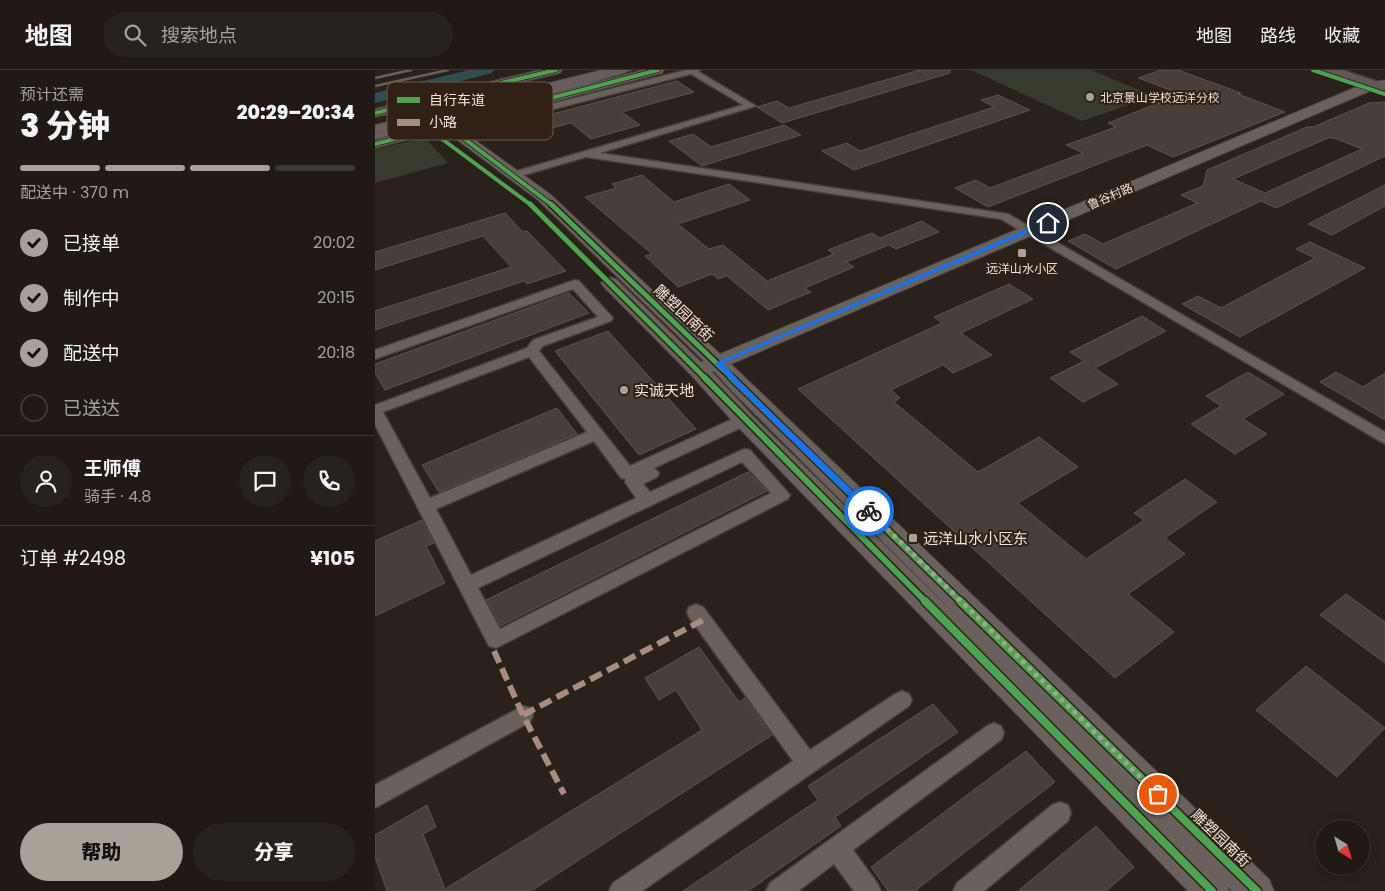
<!DOCTYPE html>
<html lang="zh">
<meta charset="utf-8">
<style>
:root{--surface:#201914;--page:#28221d;--text:#f1f3f6;--muted:#a2a0a0;--line:#3d3834;--accent:#a9a098}
body{margin:0;font-family:Poppins,"Noto Sans SC",sans-serif;background:var(--page);color:var(--text);height:100vh;display:flex;flex-direction:column;font-size:19px;white-space:nowrap}
*{box-sizing:border-box;margin:0}
p{font-size:16px;color:var(--muted)}
.icon{flex:none;width:28px;height:28px;fill:none;stroke:currentColor;stroke-width:2;stroke-linecap:round;stroke-linejoin:round}
.map{position:relative;flex:1;overflow:hidden}
.sheet{display:flex;flex-direction:column;background:var(--surface);width:375px}
.sheet>*{flex:none}
.needle{width:32px;rotate:143deg}
.controls{position:absolute;left:940px;top:750px;display:grid;gap:10px}
.controls a{display:grid;place-items:center;width:55px;height:55px;border-radius:50%;background:var(--surface);box-shadow:0 2px 12px #0003,0 0 0 1px var(--line);font-size:25px}
.pin{position:absolute;display:grid;place-items:center;width:42px;height:42px;color:#fff;margin:-21px;border:2px solid #fff;border-radius:50%;box-shadow:0 1px 5px #0007}
.courier{position:absolute;display:grid;place-items:center;width:50px;height:50px;margin:-25px;border:4px solid #1a73e8;border-radius:50%;background:#fff;color:#222;box-shadow:0 1px 6px #0007}
.overview em{font-style:normal;font-weight:800}
.overview div{display:flex;flex-direction:column-reverse}
.overview{display:flex;align-items:center;justify-content:space-between;height:85px;padding:0 20px}
h1{font-size:32px;font-weight:800;line-height:38px}
.bar{display:grid;grid-template-columns:repeat(4,1fr);gap:8px 5px;align-content:center;height:60px;padding:0 20px}
.bar i{height:6px;border-radius:4px;background:var(--line)}
.bar .on{background:var(--accent)}
.bar p{grid-column:span 4}
.line{display:flex;align-items:center;gap:12px;padding:0 20px;border-top:1px solid var(--line)}
.line div{flex:1}
.round{display:grid;place-items:center;flex:none;width:52px;height:52px;border-radius:26px;background:var(--page)}
ol{padding:0 20px;list-style:none}
li{display:flex;align-items:center;gap:15px;height:55px}
li p{margin-inline-start:auto}
li .icon{padding:5px;border-radius:50%;background:var(--accent);color:#111;stroke-width:4}
li:last-child{color:var(--muted)}
li i{width:28px;height:28px;border:2px solid var(--line);border-radius:50%}
.primary-button{display:flex;gap:10px;margin-top:auto;padding:10px 20px}
.primary-button a{flex:1;height:58px;border-radius:30px;background:var(--accent);color:#111;font-size:20px;font-weight:800;line-height:58px;text-align:center}
.primary-button a+a{background:var(--page);color:var(--text)}
header{display:flex;align-items:center;gap:30px;box-sizing:border-box;height:70px;padding:0 25px;background:var(--surface);border-bottom:1px solid var(--line)}
header strong{font-size:24px}
nav{display:flex;gap:28px;margin-inline-start:auto;font-size:18px}
.search{width:350px;height:45px;background:var(--page);display:flex;align-items:center;gap:12px;box-sizing:border-box;padding:0 18px;border-radius:28px;color:var(--muted);font-size:19px}
main{display:flex;flex:1;min-height:0}
.map>svg:first-child{display:block}
.green{fill:#363b2e}
.lines{fill:none;stroke-linecap:round;stroke-linejoin:round}
.river{fill:#2f4e52;fill-rule:evenodd}
.building{fill:#463f3a;stroke:#5c544f;fill-rule:evenodd}
.lane-casing{stroke:#463e3a;stroke-width:2}
.street-casing{stroke:#463e3a;stroke-width:3}
.secondary-casing{stroke:#463e3a;stroke-width:2}
.primary-casing{stroke:#463e3a;stroke-width:3}
.highway-casing{stroke:#463e3a;stroke-width:2}
.lane{fill:#68615c;fill-rule:evenodd}
.street{fill:#68615c;fill-rule:evenodd}
.secondary{fill:#68615c;fill-rule:evenodd}
.primary{fill:#635857;fill-rule:evenodd}
.highway{fill:#695c5e;fill-rule:evenodd}
.rail{stroke:#67615c;stroke-width:2.5}
.path-bridge{stroke:#625c57;stroke-width:1;stroke-dasharray:1 2.5;stroke-linecap:butt}
.quiet{stroke:#a88b81;stroke-width:6;stroke-dasharray:13 6;stroke-linecap:butt}
.cycleway-far3-casing{stroke:#302015;stroke-width:5.5}
.cycleway-far2-casing{stroke:#302015;stroke-width:8}
.cycleway-far1-casing{stroke:#302015;stroke-width:9}
.cycleway-casing{stroke:#302015;stroke-width:11}
.cycleway-far3{stroke:#4ca352;stroke-width:4}
.cycleway-far2{stroke:#4ca352;stroke-width:5}
.cycleway-far1{stroke:#4ca352;stroke-width:6}
.cycleway{stroke:#4ca352;stroke-width:8}
.route{fill:#1a73e8}
.done{stroke:#a9a098;stroke-width:5;stroke-dasharray:0 9}
.poi-dot{fill:#a9a098;stroke:#302015;stroke-width:2}
.labels{text-anchor:middle;dominant-baseline:central;stroke-width:4;stroke-linejoin:round;paint-order:stroke}
.far-poi-label{font-size:12px;fill:#eee4dc;stroke:#302015;text-anchor:start}
.far-street-label{font-size:12px;fill:#eee4dc;stroke:#302015}
.street-label{font-size:15px;fill:#eee4dc;stroke:#302015}
.poi-label{font-size:15px;fill:#eee4dc;stroke:#302015;text-anchor:start}
.key{fill:#302015;stroke:#695b51;stroke-width:1}
.key-label{font-size:14px;fill:#eee4dc}
</style>
<header>
<strong>地图</strong>
<div class="search"><svg class="icon" aria-label="search" viewBox="0 0 24 24"><circle cx="10" cy="10" r="6"/><path d="M15 15l6 6"/></svg>搜索地点</div>
<nav><a>地图</a><a>路线</a><a>收藏</a></nav>
</header>
<main>
<section class="sheet">
<div class="overview"><div><h1>3 分钟</h1><p>预计还需</p></div><em>20:29–20:34</em></div>
<div class="bar"><i class="on"></i><i class="on"></i><i class="on"></i><i></i><p>配送中 · 370 m</p></div>
<ol>
<li><svg class="icon" aria-label="check" viewBox="0 0 24 24"><path d="M5 12l5 5 9-10"/></svg>已接单<p>20:02</p></li>
<li><svg class="icon" aria-label="check" viewBox="0 0 24 24"><path d="M5 12l5 5 9-10"/></svg>制作中<p>20:15</p></li>
<li><svg class="icon" aria-label="check" viewBox="0 0 24 24"><path d="M5 12l5 5 9-10"/></svg>配送中<p>20:18</p></li>
<li><i></i>已送达</li>
</ol>
<div class="line" style="height:90px"><a class="round"><svg class="icon" aria-label="person" viewBox="0 0 24 24"><circle cx="12" cy="8" r="4"/><path d="M4 21q1-7 8-7t8 7"/></svg></a><div><b>王师傅</b><p>骑手 · 4.8</p></div><a class="round"><svg class="icon" aria-label="chat" viewBox="0 0 24 24"><path d="M4 5h16v11H9l-5 4z"/></svg></a><a class="round"><svg class="icon" aria-label="phone" viewBox="0 0 24 24"><path d="M5 4h4l2 5-3 2q2 4 5 5l2-3 5 2v4C11 20 4 13 5 4z"/></svg></a></div>
<div class="line" style="height:65px"><div>订单 #2498</div><b>¥105</b></div>
<div class="primary-button"><a>帮助</a><a>分享</a></div>
</section>
<div class="map">
<svg width="1010" height="821" viewBox="0 0 1010 821">
<rect width="100%" height="100%" fill="#2a211b"/>
<g class="green">
<path d="M596 0H716L779 26 707 51Z"/>
<path d="M50 68 73 93 0 113V79Z"/>
</g>
<g class="lines">
<path class="river" d="M94 0H119L117 3 0 33V23Z"/>
</g>
<g class="building">
<path d="M545 0H575V3L407 53 382 37 402 31 414 38Z"/>
<path d="M786 0H803L866 23 863 24 910 42 798 87 772 75 613 137 580 118 601 110 615 118 708 83 691 75 741 57 733 53 806 24 763 8Z"/>
<path d="M302 11 319 22 247 42 265 55 216 69 196 53 144 67 132 56Z"/>
<path d="M623 25 655 40 479 100 447 81 472 73 485 81 619 37 606 30Z"/>
<path d="M1010 32V86L901 138 886 131 741 199 693 171 710 164 728 174 822 133 806 125 828 116 832 100 932 57H938L994 33ZM953 68H959L987 79 890 123 858 109Z"/>
<path d="M409 55 426 65 327 96 294 71 318 64 336 77Z"/>
<path d="M267 105 299 132 354 114 375 130 303 154 334 179 348 175 392 211 459 184 453 180 497 163 505 168 547 151 564 162 521 179 514 175 471 192 479 197 430 218 436 222 393 240 352 206 343 209 337 204 303 217 270 186 277 184 210 127 241 118 237 114Z"/>
<path d="M1010 115V136L957 165 933 154Z"/>
<path d="M130 143 148 162 152 161 191 201 152 214 149 211 0 260V241L136 197 108 166 0 200V182Z"/>
<path d="M935 172 990 198 865 267 807 234 823 226 846 238 940 188 921 179Z"/>
<path d="M634 214 658 229 586 263 617 285 578 303 568 295 516 320 525 328 519 332 603 402 664 367 703 397 643 433 711 489 769 450 759 443 810 409 842 432 790 468 810 484 753 524 799 562 740 608 423 319 567 253 559 247Z"/>
<path d="M194 223 214 243 10 320 0 303V294Z"/>
<path d="M767 246 791 261 720 298 743 314 708 332 675 308 709 291 695 282Z"/>
<path d="M233 261 321 359 264 385 180 281Z"/>
<path d="M873 302 909 324 868 349 892 364 860 384 816 354 846 336 831 326Z"/>
<path d="M961 302 988 317 1010 303V350L945 312Z"/>
<path d="M182 338 202 364 64 422 47 395Z"/>
<path d="M373 402 392 421 125 556 111 530Z"/>
<path d="M47 450 59 473 51 476 70 513 0 546V471Z"/>
<path d="M971 524 1010 552V593L945 545Z"/>
<path d="M324 577 364 632 370 628 397 665 156 821H12L0 787V765L52 735 61 757 48 764 70 819 327 660 301 620 284 630 270 608Z"/>
<path d="M931 596 1010 658 962 707 881 640Z"/>
<path d="M558 634 583 662 460 747 466 756 373 821H308L443 730 433 716Z"/>
<path d="M651 681 680 712 540 821H513L496 797Z"/>
<path d="M721 756 759 797 731 821H643Z"/>
</g>
<g class="lines">
<defs>
<path id="lane" d="M250 0H257L213 14 0 69V65L209 12Z"/>
<g id="street">
<path d="M311 0H325L324 2 381 36 225 83 633 144 1010 362V374L626 149 211 87 139 108 134 105 135 103 368 35 316 4 171 41 166 38 168 36Z"/>
<path d="M200 210 204 211 238 248 236 251 168 276 164 281 255 396 364 346H374L377 350 374 354 279 398 284 403 282 407 268 414 275 422 369 379 375 380 415 425 413 429 121 578 114 576 0 355V335L152 278 158 270 223 247 198 219 0 289V280ZM154 287 212 362 55 428 8 342ZM219 371 246 408 251 409 250 412 261 428 96 505 61 439ZM367 392 396 423 125 559 103 518Z"/>
<path d="M321 534 328 537 435 680 520 624 527 621 534 624 537 630 534 636 267 821H234L238 813 418 691 314 547 312 542 314 537Z"/>
<path d="M148 636 155 638 158 645 155 652 0 738V715Z"/>
<path d="M619 653 626 656 629 663 626 670 478 780 502 813 506 821H479L459 794 423 821H391L395 813 612 656Z"/>
<path d="M685 732 693 735 696 743 693 751 609 821H578L582 813 677 735Z"/>
</g>
<g id="secondary">
<path d="M165 0H187L185 3 0 47V39Z"/>
<path d="M268 0H289L287 3 82 57 175 124 345 284 986 15 1010 10V18L995 21 356 294 894 809 899 821H857L852 816 854 821H813L361 355 316 305 229 217 226 213 229 209 235 207 241 209 326 292 329 291 163 130 69 60 0 78V70ZM339 301 357 321 597 561 377 345 337 302Z"/>
</g>
<path id="primary" d="M946 0H967L1010 14V23L948 3Z"/>
<path id="highway" d="M227 0H252L250 3 0 65V55Z"/>
</defs>
<use href="#lane" class="lane-casing"/>
<use href="#street" class="street-casing"/>
<use href="#secondary" class="secondary-casing"/>
<use href="#primary" class="primary-casing"/>
<use href="#highway" class="highway-casing"/>
<use href="#lane" class="lane"/>
<use href="#street" class="street"/>
<use href="#secondary" class="secondary"/>
<use href="#primary" class="primary"/>
<use href="#highway" class="highway"/>
<g class="rail">
<path d="M0 8 36 0"/>
<path d="M0 16 73 0"/>
</g>
<path class="path-bridge" d="M126 7 163 37"/>
<g class="quiet">
<path d="M119 581 148 645 189 724"/>
<path d="M148 645 328 550"/>
</g>
<defs>
<g id="cycleway-far3">
<path d="M938 0 1010 24"/>
<path d="M0 43 181 0"/>
<path d="M71 55 177 135"/>
<path d="M55 60 156 135"/>
<path d="M0 74 283 0"/>
</g>
<g id="cycleway-far2">
<path d="M155 134 330 308"/>
<path d="M176 134 357 308"/>
</g>
<g id="cycleway-far1">
<path d="M329 307 551 532"/>
<path d="M356 307 586 532"/>
</g>
<g id="cycleway">
<path d="M550 531 837 821"/>
<path d="M585 531 882 821"/>
</g>
</defs>
<use href="#cycleway-far3" class="cycleway-far3-casing"/>
<use href="#cycleway-far2" class="cycleway-far2-casing"/>
<use href="#cycleway-far1" class="cycleway-far1-casing"/>
<use href="#cycleway" class="cycleway-casing"/>
<use href="#cycleway-far3" class="cycleway-far3"/>
<use href="#cycleway-far2" class="cycleway-far2"/>
<use href="#cycleway-far1" class="cycleway-far1"/>
<use href="#cycleway" class="cycleway"/>
</g>
<path class="route" d="M671 151 676 153 348 293 367 314 497 439V443H491L362 317 340 293Z"/>
<g class="lines">
<path class="done" d="M494 441 783 724"/>
</g>
<g class="poi-dot">
<circle cx="715" cy="27" r="5"/>
<rect x="642" y="178" width="10" height="10" rx="2.5"/>
<circle cx="249" cy="320" r="5"/>
<rect x="533" y="463" width="10" height="10" rx="2.5"/>
</g>
<g class="labels">
<g class="far-poi-label">
<text x="725" y="27">北京景山学校远洋分校</text>
<text x="647" y="198" text-anchor="middle">远洋山水小区</text>
</g>
<g class="far-street-label">
<text transform="translate(735 126) rotate(-23)">鲁谷村路</text>
</g>
<g class="street-label">
<text transform="translate(309 243) rotate(43)">雕塑园南街</text>
<text transform="translate(846 768) rotate(44)">雕塑园南街</text>
</g>
<g class="poi-label">
<text x="259" y="320">实诚天地</text>
<text x="548" y="468">远洋山水小区东</text>
</g>
</g>
<rect x="12" y="12" width="166" height="58" rx="8" class="key"/>
<rect x="22" y="27" width="23" height="6" fill="#4ca352"/>
<rect x="22" y="49" width="23" height="7" fill="#a88b81"/>
<g class="key-label">
<text x="54" y="35">自行车道</text>
<text x="54" y="57">小路</text>
</g>
</svg>
<div class="controls">
<a><svg class="needle" viewBox="-14 -14 28 28"><path d="M0-13l5 13h-10z" fill="#e53935"/><path d="M0 13l5-13h-10z" fill="#a2a0a0"/></svg></a>
</div>
<div class="pin" style="left:783px;top:724px;background:#ea580c"><svg class="icon" aria-label="bag" viewBox="0 0 24 24"><path d="M5 8h14l-1 12H6zM9 8a3 3 0 0 1 6 0"/></svg></div>
<div class="pin" style="left:673px;top:153px;background:#1f2937"><svg class="icon" aria-label="home" viewBox="0 0 24 24"><path d="M3 11l9-7 9 7M6 9v11h12V9"/></svg></div>
<div class="courier" style="left:494px;top:441px"><svg class="icon" aria-label="bike" viewBox="0 0 24 24"><circle cx="6" cy="16" r="4"/><circle cx="18" cy="16" r="4"/><path d="M6 16l4-8h5l3 8M10 8l3 8H6M13 5h3"/></svg></div>
</div>
</main>
